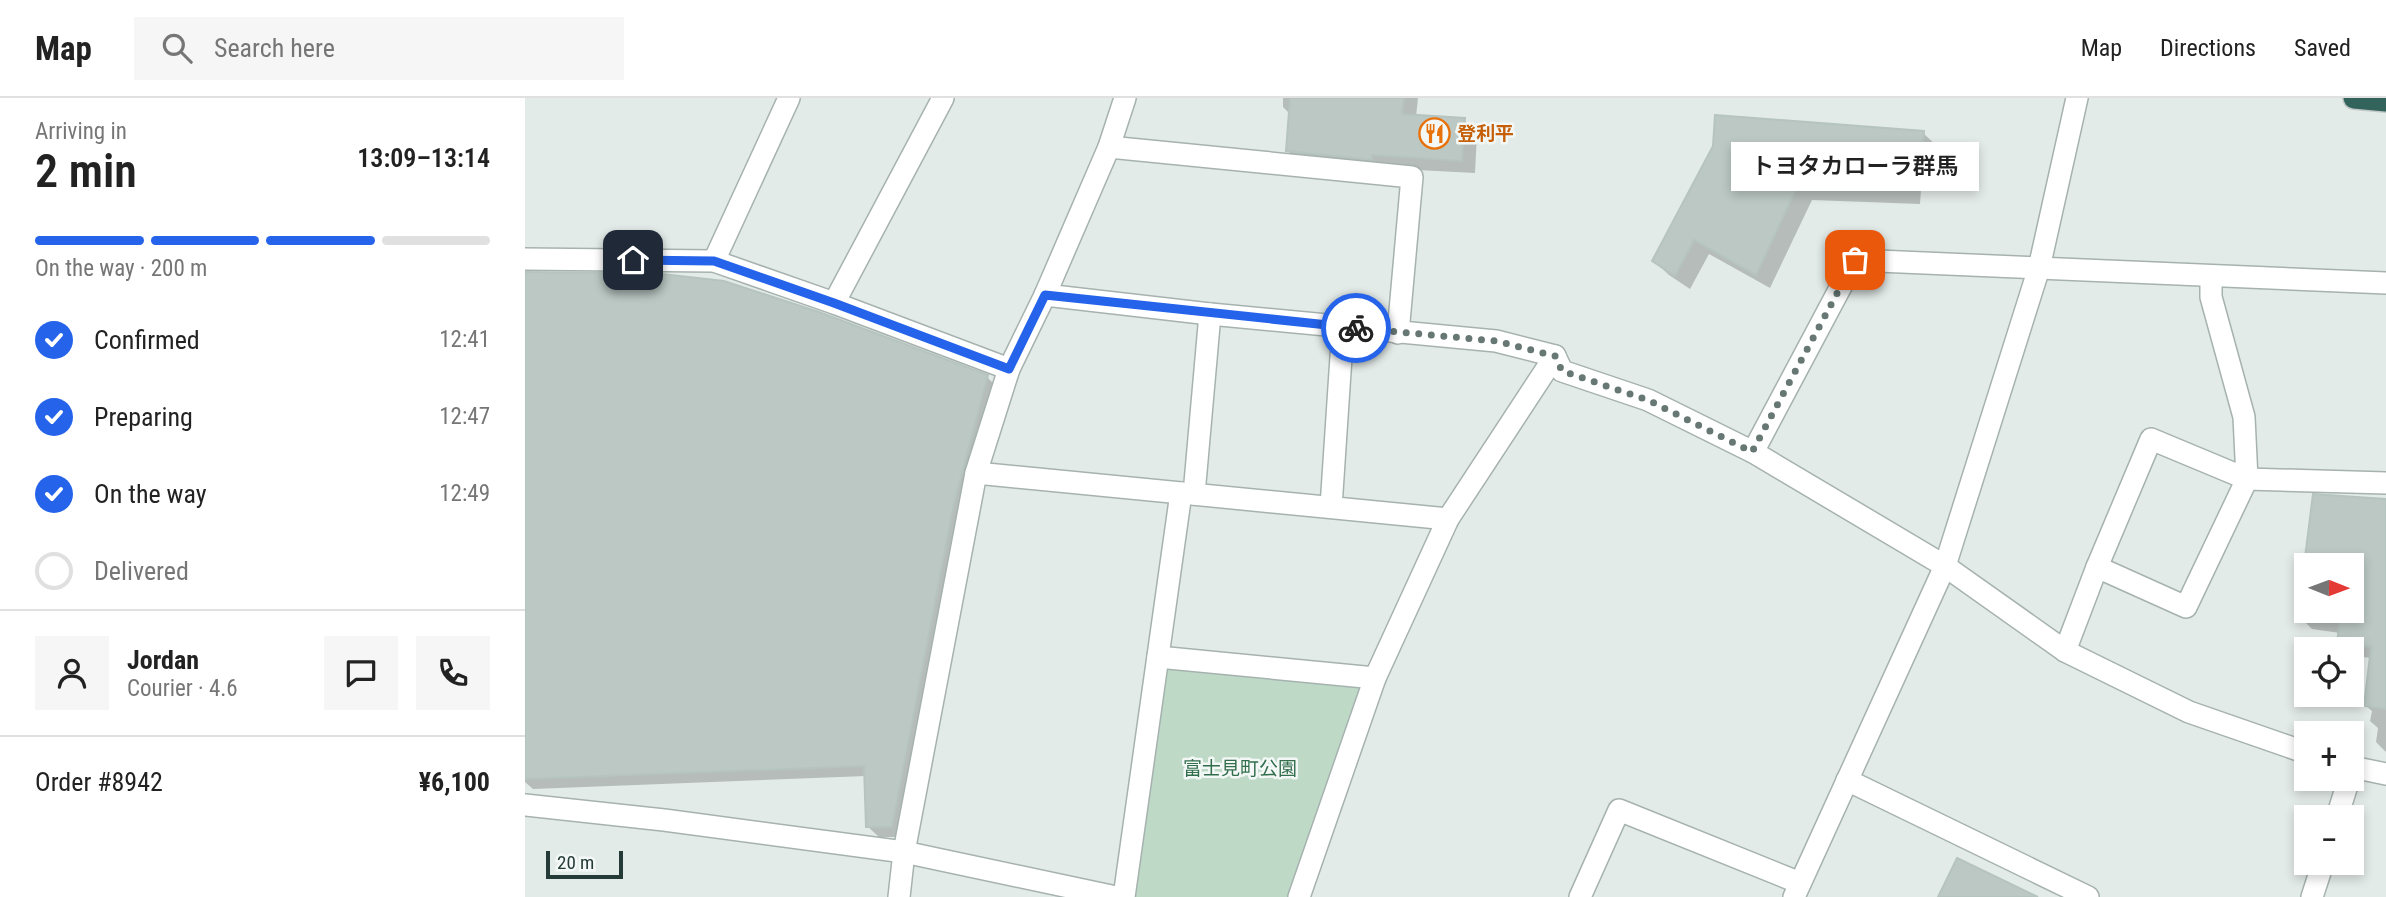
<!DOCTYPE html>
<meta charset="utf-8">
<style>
:root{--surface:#fff;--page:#f6f6f6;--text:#222;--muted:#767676;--line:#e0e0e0;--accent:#2563eb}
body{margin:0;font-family:"Roboto Condensed","Noto Sans JP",sans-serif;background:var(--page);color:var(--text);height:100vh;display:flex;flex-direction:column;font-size:26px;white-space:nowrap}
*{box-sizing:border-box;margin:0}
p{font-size:23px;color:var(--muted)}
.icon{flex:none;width:38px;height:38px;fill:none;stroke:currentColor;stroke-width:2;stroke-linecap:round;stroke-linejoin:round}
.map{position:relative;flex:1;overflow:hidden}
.sheet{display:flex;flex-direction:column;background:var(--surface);width:525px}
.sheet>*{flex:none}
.needle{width:46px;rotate:91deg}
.tools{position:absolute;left:1769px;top:455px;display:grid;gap:14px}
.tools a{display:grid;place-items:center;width:70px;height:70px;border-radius:0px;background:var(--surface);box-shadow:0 4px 10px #0003;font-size:35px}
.scale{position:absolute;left:21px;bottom:18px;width:77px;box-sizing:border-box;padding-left:7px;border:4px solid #243a36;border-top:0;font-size:19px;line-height:24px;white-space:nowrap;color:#243a36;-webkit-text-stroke:5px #f3f8f6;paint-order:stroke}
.pin{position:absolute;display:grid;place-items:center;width:60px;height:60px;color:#fff;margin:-30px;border-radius:14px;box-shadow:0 4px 10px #0006}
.courier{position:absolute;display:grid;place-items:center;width:70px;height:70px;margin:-35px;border:5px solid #2563eb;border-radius:50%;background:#fff;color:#222;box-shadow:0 2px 9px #0007}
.bubble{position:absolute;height:49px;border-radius:0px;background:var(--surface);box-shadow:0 4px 10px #0003;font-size:23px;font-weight:600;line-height:49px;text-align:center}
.head em{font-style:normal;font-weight:600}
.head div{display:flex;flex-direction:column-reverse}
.head{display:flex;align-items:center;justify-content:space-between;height:119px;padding:0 35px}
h1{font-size:46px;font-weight:600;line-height:52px}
.bar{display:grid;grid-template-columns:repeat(4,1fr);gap:10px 7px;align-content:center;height:84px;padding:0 35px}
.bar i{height:9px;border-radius:5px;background:var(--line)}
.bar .active{background:var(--accent)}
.bar p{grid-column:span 4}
.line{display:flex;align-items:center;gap:18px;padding:0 35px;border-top:2px solid var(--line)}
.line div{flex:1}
.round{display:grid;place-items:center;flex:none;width:74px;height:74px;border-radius:0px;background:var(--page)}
ol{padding:0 35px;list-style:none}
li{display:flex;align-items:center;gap:21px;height:77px}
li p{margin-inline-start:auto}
li .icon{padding:7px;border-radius:50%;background:var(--accent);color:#fff;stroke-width:4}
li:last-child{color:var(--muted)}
li i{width:38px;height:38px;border:4px solid var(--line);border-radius:50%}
header{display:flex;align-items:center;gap:42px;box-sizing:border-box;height:98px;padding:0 35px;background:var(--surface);border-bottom:2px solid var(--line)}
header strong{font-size:33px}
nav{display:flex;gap:38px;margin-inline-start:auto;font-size:24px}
.search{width:490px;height:63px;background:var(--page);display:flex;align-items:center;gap:18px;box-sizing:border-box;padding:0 24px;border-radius:0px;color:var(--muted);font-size:26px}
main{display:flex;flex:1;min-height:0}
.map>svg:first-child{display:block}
.green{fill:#bedac7}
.shadow{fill:#0003;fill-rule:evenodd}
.building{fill:#bbc8c4;stroke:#b6c4bf;stroke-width:2}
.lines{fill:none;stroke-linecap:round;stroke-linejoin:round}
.minor-casing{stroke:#a6b2af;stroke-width:24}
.highway-casing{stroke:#c2c8c7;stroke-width:24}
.minor{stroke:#fff;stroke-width:21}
.highway{stroke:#33645c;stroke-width:21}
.done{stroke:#677874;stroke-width:7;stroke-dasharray:0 12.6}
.route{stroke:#2563eb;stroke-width:9}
.labels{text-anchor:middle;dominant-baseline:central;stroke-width:5;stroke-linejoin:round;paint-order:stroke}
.food-label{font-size:19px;font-weight:bold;fill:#c56008;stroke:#f3f8f6;text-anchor:start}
.park-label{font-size:19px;fill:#326d4c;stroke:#f3f8f6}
</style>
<header>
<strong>Map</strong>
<div class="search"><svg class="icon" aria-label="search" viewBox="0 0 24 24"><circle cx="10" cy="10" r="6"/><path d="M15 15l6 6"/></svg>Search here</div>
<nav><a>Map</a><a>Directions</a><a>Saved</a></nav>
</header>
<main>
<section class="sheet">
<div class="head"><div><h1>2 min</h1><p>Arriving in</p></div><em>13:09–13:14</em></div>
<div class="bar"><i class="active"></i><i class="active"></i><i class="active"></i><i></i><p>On the way · 200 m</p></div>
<ol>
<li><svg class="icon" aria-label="check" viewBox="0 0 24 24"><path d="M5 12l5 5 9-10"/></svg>Confirmed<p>12:41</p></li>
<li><svg class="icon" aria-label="check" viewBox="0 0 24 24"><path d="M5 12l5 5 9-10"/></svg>Preparing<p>12:47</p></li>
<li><svg class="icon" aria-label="check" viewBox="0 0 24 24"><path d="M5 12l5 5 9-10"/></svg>On the way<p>12:49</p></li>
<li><i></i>Delivered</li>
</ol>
<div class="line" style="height:126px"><a class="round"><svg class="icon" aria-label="person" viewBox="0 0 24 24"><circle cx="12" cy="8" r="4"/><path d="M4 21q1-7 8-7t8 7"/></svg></a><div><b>Jordan</b><p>Courier · 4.6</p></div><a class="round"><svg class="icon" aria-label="chat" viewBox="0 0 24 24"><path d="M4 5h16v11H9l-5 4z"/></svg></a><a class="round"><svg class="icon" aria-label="phone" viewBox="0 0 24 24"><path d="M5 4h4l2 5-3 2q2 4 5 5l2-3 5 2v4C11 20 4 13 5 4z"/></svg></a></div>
<div class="line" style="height:91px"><div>Order #8942</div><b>¥6,100</b></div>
</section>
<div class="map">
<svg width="1861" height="799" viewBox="0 0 1861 799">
<rect width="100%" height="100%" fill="#e3ebe8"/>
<path class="green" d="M633 559 850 580 774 799H599Z"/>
<g class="shadow">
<path d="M758 0H893L891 19 939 22 952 36 950 75 776 66 763 53 766 17 758 9Z"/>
<path d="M1398 35 1413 49 1410 91 1396 92 1395 106 1287 102 1245 190 1184 156 1165 191 1144 177 1129 163 1190 48Z"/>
<path d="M0 175 462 279 473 290 378 739H354L342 728 341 678 8 691 0 684Z"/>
<path d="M1789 398 1861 403V654L1851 644 1853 630 1845 623 1847 613 1841 608 1847 560 1827 558V551H1821L1814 544 1815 535 1787 531 1774 518ZM1782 467H1827V513H1782Z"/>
</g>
<g class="building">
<path d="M765 0H879L877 16 940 20 937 63 847 57V62L761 53Z"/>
<path d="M1190 17 1399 33 1396 77 1382 78 1381 92 1272 89 1231 177 1169 142 1150 178 1127 163 1188 48Z"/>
<path d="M0 174 137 176 199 183 294 214 463 277 429 405 367 729H341L339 668 0 681Z"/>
<path d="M1788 396 1861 401V611L1839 608 1846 549 1812 545 1816 513H1827V467H1779Z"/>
<path d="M1432 760 1513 799H1413Z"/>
</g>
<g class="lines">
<defs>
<g id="minor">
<path d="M584 49 887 79 873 235"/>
<path d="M0 161 189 163 309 205 484 271"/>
<path d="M189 163 264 0"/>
<path d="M520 197 685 216 971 243 1030 258 1037 273 1123 302 1228 354 1420 468 1540 553 1664 614 1782 655"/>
<path d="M309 205 418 0"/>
<path d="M1228 354 1330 162 1861 185"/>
<path d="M451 375 923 421"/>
<path d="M669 396 685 216"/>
<path d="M806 409 818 229"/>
<path d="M1572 469 1661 509 1722 381 1719 319 1686 199V178"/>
<path d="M1540 553 1572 469 1626 341 1722 381 1861 385"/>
<path d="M633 559 850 580"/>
<path d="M1827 669 1861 676"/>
<path d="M1322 682 1563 799"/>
<path d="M0 707 139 722 379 754 591 799"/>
<path d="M1812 719 1824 681"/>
<path d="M374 799 379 754 451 375 484 271 520 197 584 49 600 0"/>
<path d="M599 799 656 395"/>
<path d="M774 799 850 580 923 421 1030 258"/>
<path d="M1055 799 1094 712 1275 785"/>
<path d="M1269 799 1420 468 1514 170 1552 0"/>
<path d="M1787 799 1798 765"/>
</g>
<path id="highway" d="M1829 0 1861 3"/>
</defs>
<use href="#minor" class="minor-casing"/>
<use href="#highway" class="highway-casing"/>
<use href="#minor" class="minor"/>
<use href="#highway" class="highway"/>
</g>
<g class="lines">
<path class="done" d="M831 230 971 243 1030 258 1037 273 1123 302 1227 354 1330 162"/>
<path class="route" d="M108 162 189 163 309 205 484 271 520 197 831 230"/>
</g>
<defs>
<symbol id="restaurant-ring" viewBox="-11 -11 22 22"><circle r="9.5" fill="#f3f8f6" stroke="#e8710a" stroke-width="1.5"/><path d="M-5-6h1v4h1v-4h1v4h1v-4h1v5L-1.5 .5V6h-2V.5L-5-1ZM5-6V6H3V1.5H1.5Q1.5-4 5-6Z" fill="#e8710a"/></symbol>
</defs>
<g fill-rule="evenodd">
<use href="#restaurant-ring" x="892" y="18" width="35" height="35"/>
</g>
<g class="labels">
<g class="food-label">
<text x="932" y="35">登利平</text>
</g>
<g class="park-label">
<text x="715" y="670">富士見町公園</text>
</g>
</g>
</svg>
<div class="tools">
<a><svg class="needle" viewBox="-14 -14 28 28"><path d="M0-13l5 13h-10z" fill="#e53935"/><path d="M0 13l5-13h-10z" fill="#767676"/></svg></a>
<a><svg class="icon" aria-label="locate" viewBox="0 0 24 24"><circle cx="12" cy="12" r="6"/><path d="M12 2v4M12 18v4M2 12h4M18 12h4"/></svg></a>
<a>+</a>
<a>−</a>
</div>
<div class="scale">20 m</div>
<div class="pin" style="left:1330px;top:162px;background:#ea580c"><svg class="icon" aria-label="bag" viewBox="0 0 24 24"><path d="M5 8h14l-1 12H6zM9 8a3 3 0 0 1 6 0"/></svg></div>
<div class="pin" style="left:108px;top:162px;background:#1f2937"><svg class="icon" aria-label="home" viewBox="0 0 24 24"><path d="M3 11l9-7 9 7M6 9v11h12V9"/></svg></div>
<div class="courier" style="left:831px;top:230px"><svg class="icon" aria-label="bike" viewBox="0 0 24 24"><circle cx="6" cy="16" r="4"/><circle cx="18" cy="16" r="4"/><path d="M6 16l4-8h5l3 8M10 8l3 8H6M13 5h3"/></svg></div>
<div class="bubble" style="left:1206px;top:44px;width:248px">トヨタカローラ群馬</div>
</div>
</main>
